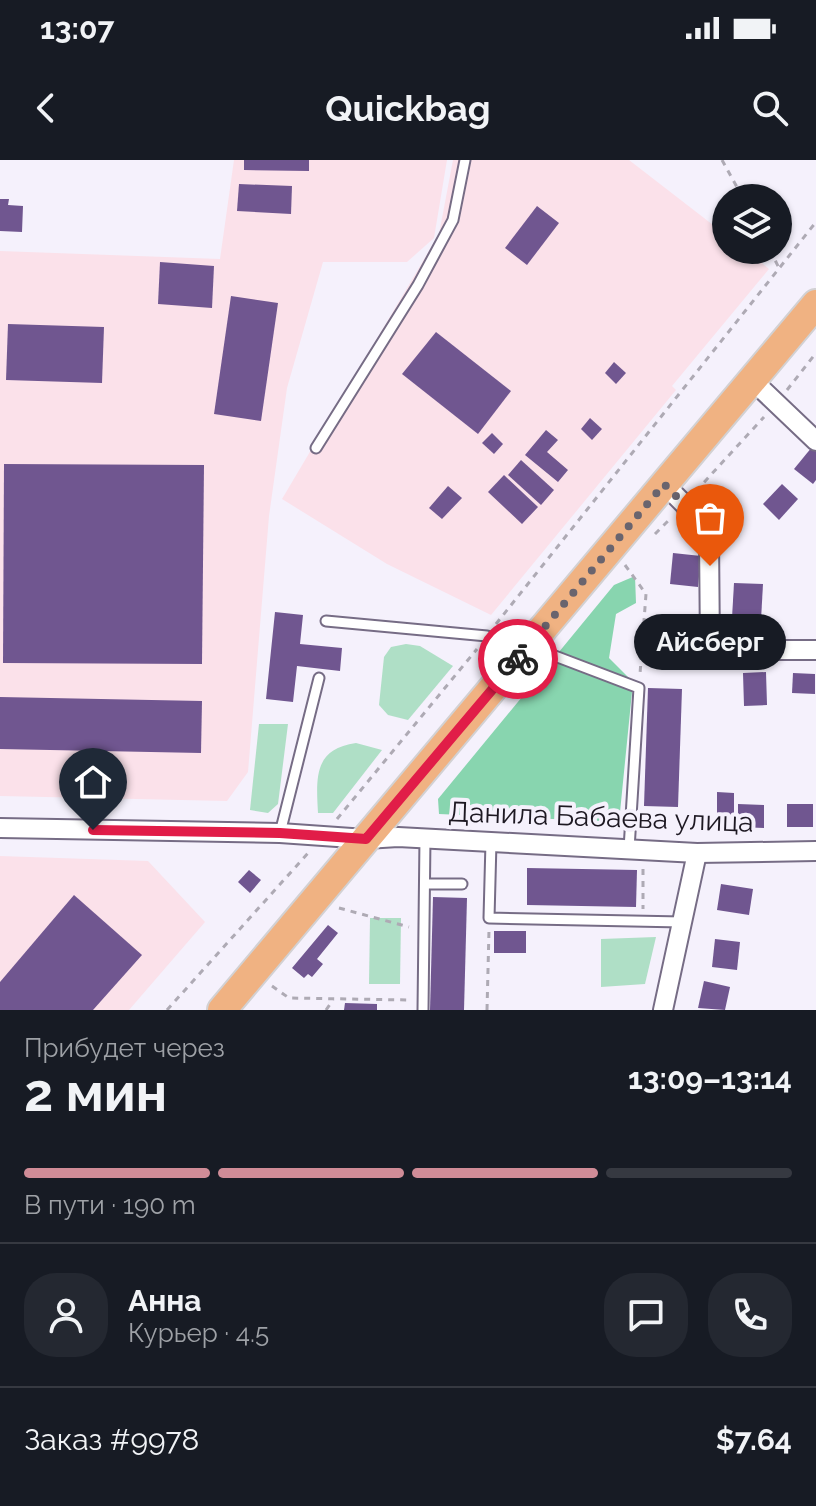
<!DOCTYPE html>
<html lang="ru">
<meta charset="utf-8">
<style>
:root{--surface:#171b24;--page:#242831;--text:#f1f3f6;--muted:#9ea1a6;--line:#363941;--accent:#d08c97}
body{margin:0;font-family:Raleway,sans-serif;background:var(--page);color:var(--text);height:100vh;display:flex;flex-direction:column;font-size:30px;white-space:nowrap}
*{box-sizing:border-box;margin:0}
p{font-size:26px;color:var(--muted)}
.icon{flex:none;width:44px;height:44px;fill:none;stroke:currentColor;stroke-width:2;stroke-linecap:round;stroke-linejoin:round}
.map{position:relative;height:850px;overflow:hidden}
.details{display:flex;flex-direction:column;background:var(--surface);flex:1}
.details>*{flex:none}
.buttons{position:absolute;left:712px;top:24px;display:grid;gap:16px}
.buttons a{display:grid;place-items:center;width:80px;height:80px;border-radius:50%;background:var(--surface);box-shadow:0 2px 6px #0004;font-size:40px}
.pin{position:absolute;display:grid;place-items:center;width:68px;height:68px;color:#fff;margin:-82px -34px;border-radius:50% 50% 50% 0;rotate:-45deg;box-shadow:0 0 8px #0007}
.pin .icon{rotate:45deg}
.courier{position:absolute;display:grid;place-items:center;width:80px;height:80px;margin:-40px;border:6px solid #e11d48;border-radius:50%;background:#fff;color:#222;box-shadow:0 2px 10px #0007}
.bubble{position:absolute;height:56px;border-radius:28px;background:var(--surface);box-shadow:0 2px 6px #0004;font-size:26px;font-weight:700;line-height:56px;text-align:center}
.headline em{font-style:normal;font-weight:700}
.headline div{display:flex;flex-direction:column-reverse}
.headline{display:flex;align-items:center;justify-content:space-between;height:136px;padding:0 24px}
h1{font-size:52px;font-weight:700;line-height:60px}
.bar{display:grid;grid-template-columns:repeat(4,1fr);gap:12px 8px;align-content:center;height:96px;padding:0 24px}
.bar i{height:10px;border-radius:6px;background:var(--line)}
.bar .current{background:var(--accent)}
.bar p{grid-column:span 4}
.line{display:flex;align-items:center;gap:20px;padding:0 24px;border-top:2px solid var(--line)}
.line div{flex:1}
.round{display:grid;place-items:center;flex:none;width:84px;height:84px;border-radius:32px;background:var(--page)}
.status{display:flex;justify-content:space-between;align-items:center;height:56px;padding:0 40px;background:var(--surface);direction:ltr}
.status svg{height:22px;fill:currentColor}
header{display:flex;justify-content:space-between;align-items:center;height:104px;padding:0 24px;background:var(--surface);font-size:36px;font-weight:700}
.map>svg:first-child{display:block}
.industrial{fill:#fbe1ea}
.green{fill:#afdfc6}
.forest{fill:#88d5af}
.building{fill:#705690}
.lines{fill:none;stroke-linecap:round;stroke-linejoin:round}
.lane-casing{stroke:#766c85;stroke-width:13}
.street-casing{stroke:#766c85;stroke-width:22}
.primary-casing{stroke:#d2d1d3;stroke-width:32}
.path{stroke:#aeaab4;stroke-width:3;stroke-dasharray:6 6;stroke-linecap:butt}
.lane{stroke:#fff;stroke-width:9}
.street{stroke:#fff;stroke-width:18}
.primary{stroke:#f0b282;stroke-width:28}
.done{stroke:#69646e;stroke-width:8;stroke-dasharray:0 14.4}
.route{stroke:#e11d48;stroke-width:10}
.labels{text-anchor:middle;dominant-baseline:central;stroke-width:8;stroke-linejoin:round;paint-order:stroke}
.street-label{font-size:28px;fill:#1d1822;stroke:#f5f1fc}
</style>
<div class="status"><b>13:07</b><svg viewBox="0 0 49 12"><path d="M0 12V9h3v3zM5 12V6h3v6zM10 12V3h3v9zM15 12V0h3v12zM26 1h20v11H26zM47 4h2v5h-2z"/></svg></div>
<header><svg class="icon" aria-label="back" viewBox="0 0 24 24"><path d="M15 5l-7 7 7 7"/></svg>Quickbag<svg class="icon" aria-label="search" viewBox="0 0 24 24"><circle cx="10" cy="10" r="6"/><path d="M15 15l6 6"/></svg></header>
<div class="map">
<svg width="816" height="850" viewBox="0 0 816 850">
<rect width="100%" height="100%" fill="#f5f1fc"/>
<g class="industrial">
<path d="M234 0H447L434 78 407 102H323L287 228 269 356 248 612 227 641 0 636V91L220 99Z"/>
<path d="M453 0H629L726 75V90H746L769 109 672 226 676 230 491 455 387 404 282 339 439 74Z"/>
<path d="M0 696 148 701 205 762 129 850H0Z"/>
</g>
<g class="green">
<path d="M406 484 420 486 453 506 408 560 388 555 379 545 384 497 391 487Z"/>
<path d="M259 564H288L278 644 268 653 250 650Z"/>
<path d="M356 583 382 590 333 653H318C316 617 314 589 356 583Z"/>
<path d="M370 758H401L400 824H369Z"/>
<path d="M656 777 645 824 601 827V779Z"/>
</g>
<path class="forest" d="M635 416 636 443 616 454 609 498 633 522 619 662 439 654 438 639 614 425Z"/>
<g class="building">
<path d="M244 0H309V11L244 10Z"/>
<path d="M239 24 292 26 291 54 237 51Z"/>
<path d="M0 39H9L8 45 23 46 22 72 0 71Z"/>
<path d="M537 46 559 63 527 105 505 88Z"/>
<path d="M160 102 214 106 212 148 158 144Z"/>
<path d="M231 136 278 143 261 261 214 254Z"/>
<path d="M8 164 104 167 102 223 6 220Z"/>
<path d="M436 172 511 231 478 274 402 214Z"/>
<path d="M614 202 626 213 616 224 605 213Z"/>
<path d="M590 258 602 269 592 280 581 269Z"/>
<path d="M546 270 558 280 547 292 568 310 558 322 525 295Z"/>
<path d="M492 273 503 284 494 294 482 283Z"/>
<path d="M812 287 816 291V320L813 324 794 309Z"/>
<path d="M521 300 554 330 541 345 508 315Z"/>
<path d="M4 304 204 305 202 504 3 503Z"/>
<path d="M504 315 538 347 522 364 488 332Z"/>
<path d="M782 324 798 339 779 360 763 344Z"/>
<path d="M448 326 462 338 442 359 429 348Z"/>
<path d="M673 393 701 396 698 427 670 424Z"/>
<path d="M734 423 763 424 761 460 732 458Z"/>
<path d="M275 452 303 455 300 484 342 488 340 511 297 506 293 542 266 539Z"/>
<path d="M766 512 767 545 744 546 743 513Z"/>
<path d="M793 513 815 514V534L792 533Z"/>
<path d="M648 528 682 529 678 647 644 646Z"/>
<path d="M0 537 202 541 201 593 0 589Z"/>
<path d="M717 632 734 633V661H717Z"/>
<path d="M738 644 764 645V668L738 667Z"/>
<rect x="787" y="644" width="26" height="23"/>
<path d="M527 708 637 710 636 747 527 745Z"/>
<path d="M249 710 261 720 250 733 238 722Z"/>
<path d="M721 724 753 729 749 755 717 750Z"/>
<path d="M74 735 142 795 93 850H0V822Z"/>
<path d="M433 737 467 738 464 850H430Z"/>
<path d="M328 765 338 773 317 799 323 804 312 817 308 814 304 818 292 808Z"/>
<rect x="494" y="771" width="32" height="22"/>
<path d="M715 779 740 782 737 810 712 807Z"/>
<path d="M704 821 730 827 725 850 698 848Z"/>
<path d="M345 843 377 844V850H344Z"/>
</g>
<g class="lines">
<defs>
<g id="lane">
<path d="M316 288 418 125 453 60 465 0"/>
<path d="M326 461 487 476 520 491"/>
<path d="M537 480 547 493 639 528 629 689"/>
<path d="M280 673 319 518"/>
<path d="M491 682 489 758 682 762"/>
<path d="M425 724H462"/>
<path d="M423 850 425 678"/>
</g>
<g id="street">
<path d="M752 220 816 281"/>
<path d="M664 324 684 344 709 378 710 490H816"/>
<path d="M0 668 280 673 366 679 398 677 697 693 816 691"/>
<path d="M663 850 697 693"/>
</g>
<path id="primary" d="M222 850 816 144"/>
</defs>
<use href="#lane" class="lane-casing"/>
<use href="#street" class="street-casing"/>
<use href="#primary" class="primary-casing"/>
<g class="path">
<path d="M722 0 743 38"/>
<path d="M770 90 779 108"/>
<path d="M787 230 816 193"/>
<path d="M696 331 764 257"/>
<path d="M655 374 672 357"/>
<path d="M625 405 646 434 640 514"/>
<path d="M496 464 816 62"/>
<path d="M337 659 477 489"/>
<path d="M643 709V749"/>
<path d="M339 748 409 767"/>
<path d="M272 826 289 838 408 840"/>
<path d="M167 850 309 692"/>
<path d="M326 850 333 840"/>
<path d="M487 850 489 770"/>
</g>
<use href="#lane" class="lane"/>
<use href="#street" class="street"/>
<use href="#primary" class="primary"/>
</g>
<g class="lines">
<path class="done" d="M518 499 664 324 684 344 709 378 710 406"/>
<path class="route" d="M93 670 280 673 366 679 518 499"/>
</g>
<g class="labels">
<g class="street-label">
<text transform="translate(601 657) rotate(2)">Данила Бабаева улица</text>
</g>
</g>
</svg>
<div class="buttons">
<a><svg class="icon" aria-label="layers" viewBox="0 0 24 24"><path d="M12 4l9 5-9 5-9-5zM3 14l9 5 9-5"/></svg></a>
</div>
<div class="pin" style="left:710px;top:406px;background:#ea580c"><svg class="icon" aria-label="bag" viewBox="0 0 24 24"><path d="M5 8h14l-1 12H6zM9 8a3 3 0 0 1 6 0"/></svg></div>
<div class="pin" style="left:93px;top:670px;background:#1f2937"><svg class="icon" aria-label="home" viewBox="0 0 24 24"><path d="M3 11l9-7 9 7M6 9v11h12V9"/></svg></div>
<div class="courier" style="left:518px;top:499px"><svg class="icon" aria-label="bike" viewBox="0 0 24 24"><circle cx="6" cy="16" r="4"/><circle cx="18" cy="16" r="4"/><path d="M6 16l4-8h5l3 8M10 8l3 8H6M13 5h3"/></svg></div>
<div class="bubble" style="left:634px;top:454px;width:152px">Айсберг</div>
</div>
<section class="details">
<div class="headline"><div><h1>2 мин</h1><p>Прибудет через</p></div><em>13:09–13:14</em></div>
<div class="bar"><i class="current"></i><i class="current"></i><i class="current"></i><i></i><p>В пути · 190 m</p></div>
<div class="line" style="height:144px"><a class="round"><svg class="icon" aria-label="person" viewBox="0 0 24 24"><circle cx="12" cy="8" r="4"/><path d="M4 21q1-7 8-7t8 7"/></svg></a><div><b>Анна</b><p>Курьер · 4.5</p></div><a class="round"><svg class="icon" aria-label="chat" viewBox="0 0 24 24"><path d="M4 5h16v11H9l-5 4z"/></svg></a><a class="round"><svg class="icon" aria-label="phone" viewBox="0 0 24 24"><path d="M5 4h4l2 5-3 2q2 4 5 5l2-3 5 2v4C11 20 4 13 5 4z"/></svg></a></div>
<div class="line" style="height:104px"><div>Заказ #9978</div><b>$7.64</b></div>
</section>
